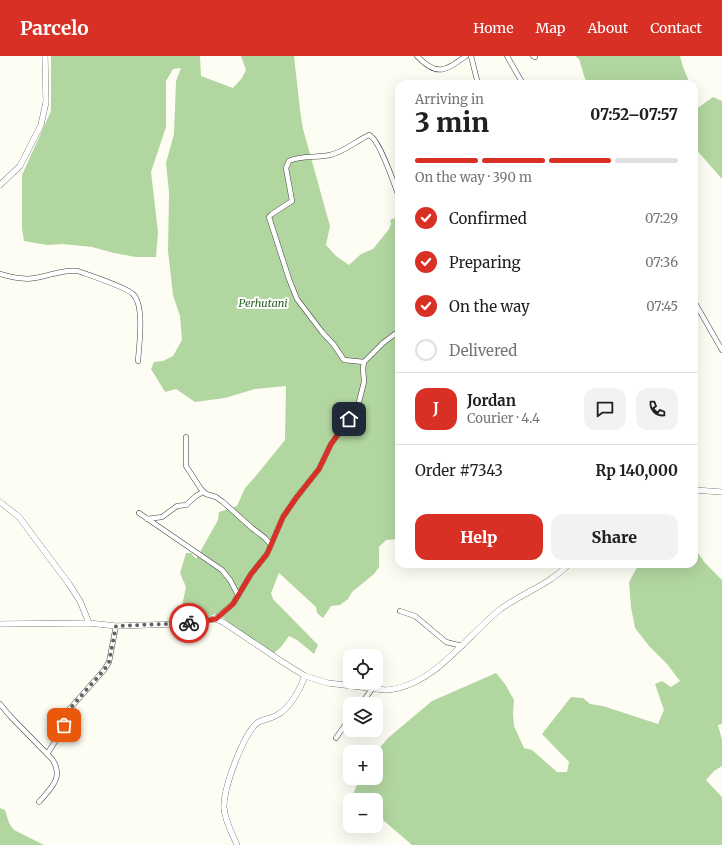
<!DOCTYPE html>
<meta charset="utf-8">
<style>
:root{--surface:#fff;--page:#f2f2f2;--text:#202124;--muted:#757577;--line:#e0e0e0;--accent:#d93025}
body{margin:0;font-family:Merriweather,serif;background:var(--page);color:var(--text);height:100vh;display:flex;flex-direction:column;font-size:15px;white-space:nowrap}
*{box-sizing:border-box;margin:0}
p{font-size:13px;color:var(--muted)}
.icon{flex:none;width:22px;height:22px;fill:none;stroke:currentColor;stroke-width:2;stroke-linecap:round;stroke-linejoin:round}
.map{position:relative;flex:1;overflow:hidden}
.sheet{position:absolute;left:395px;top:24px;width:303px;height:488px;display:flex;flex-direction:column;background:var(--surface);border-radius:12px;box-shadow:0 4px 16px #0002}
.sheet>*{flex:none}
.controls{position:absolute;left:343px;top:593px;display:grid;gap:8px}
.controls a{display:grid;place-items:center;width:40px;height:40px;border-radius:8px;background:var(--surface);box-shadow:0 4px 16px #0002;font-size:20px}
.pin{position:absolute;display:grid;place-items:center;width:34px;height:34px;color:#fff;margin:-17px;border-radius:8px;box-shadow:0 2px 6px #0006}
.courier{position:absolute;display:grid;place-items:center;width:40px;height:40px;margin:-20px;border:3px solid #d93025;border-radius:50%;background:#fff;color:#222;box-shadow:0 1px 5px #0007}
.summary em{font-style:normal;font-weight:800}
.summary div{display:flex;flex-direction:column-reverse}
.summary{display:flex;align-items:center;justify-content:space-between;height:68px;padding:0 20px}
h1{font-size:26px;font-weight:800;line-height:30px}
.bar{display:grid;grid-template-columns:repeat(4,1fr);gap:6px 4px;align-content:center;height:48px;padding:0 20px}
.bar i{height:5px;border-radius:3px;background:var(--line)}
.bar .selected{background:var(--accent)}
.bar p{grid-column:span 4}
.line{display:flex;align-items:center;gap:10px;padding:0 20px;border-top:1px solid var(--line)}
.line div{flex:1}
.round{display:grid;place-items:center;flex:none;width:42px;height:42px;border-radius:12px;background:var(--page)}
ol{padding:0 20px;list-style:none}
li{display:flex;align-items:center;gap:12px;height:44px}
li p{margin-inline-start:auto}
li .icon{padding:4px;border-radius:50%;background:var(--accent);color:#fff;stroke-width:4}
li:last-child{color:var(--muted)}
li i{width:22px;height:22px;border:2px solid var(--line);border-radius:50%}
.action{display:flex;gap:8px;margin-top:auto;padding:8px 20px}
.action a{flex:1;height:46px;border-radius:12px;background:var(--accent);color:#fff;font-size:16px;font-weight:800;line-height:46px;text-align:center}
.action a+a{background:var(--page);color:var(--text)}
header{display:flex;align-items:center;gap:24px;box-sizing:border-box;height:56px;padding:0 20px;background:var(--accent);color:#fff}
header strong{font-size:19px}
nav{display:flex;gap:22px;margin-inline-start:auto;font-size:14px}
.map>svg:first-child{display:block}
.forest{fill:#b2d6a0}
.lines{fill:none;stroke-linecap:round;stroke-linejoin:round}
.minor-casing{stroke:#434343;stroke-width:5.5}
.tertiary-casing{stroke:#434343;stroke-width:6}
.minor{stroke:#fff;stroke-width:4.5}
.tertiary{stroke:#fff;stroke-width:5.5}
.done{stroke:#636360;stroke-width:4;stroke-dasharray:0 7.2}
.route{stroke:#d93025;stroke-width:5}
.labels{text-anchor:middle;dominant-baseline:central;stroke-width:4;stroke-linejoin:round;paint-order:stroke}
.park-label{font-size:11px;font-style:italic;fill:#2a6325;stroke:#fff}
</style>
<header>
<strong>Parcelo</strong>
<nav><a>Home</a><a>Map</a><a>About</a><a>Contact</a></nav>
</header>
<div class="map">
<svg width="722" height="789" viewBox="0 0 722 789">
<rect width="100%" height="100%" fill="#fefdf4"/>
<g class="forest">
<path d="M51 0H200L201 20 233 32 242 22 246 14 241 0H294L300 54 303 73 330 170 326 189 336 200 349 209 361 198 373 193 389 173 391 168 390 164 399 160V483L386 484 379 491V511L374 518 352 536 348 543 340 549 331 550 323 562 317 557 316 551 279 517 271 537 273 543 318 589 314 598 297 584 289 580 281 591 273 598 236 574 225 563 216 558 200 563 182 550 186 531 180 517 186 497H191L196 503 218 464 219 456 237 450 245 432 255 421 285 384 286 330 255 333 225 342 195 346 176 333 165 336 151 313 154 306 163 305 173 300 182 284 180 260 173 239 168 195 169 136 166 107 174 78 176 25 181 12 173 13 166 25V71L151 116 158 176 156 201H136L114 197 92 191 63 188 47 189 24 185 22 172V119L51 55Z"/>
<path d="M575 0H680L683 11 690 28H588L586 26 579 3Z"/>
<path d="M713 41 722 45V123L694 91V46L695 54Z"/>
<path d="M694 491 705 507 722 524V668L718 669 722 684V710L714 715 706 724 722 741V789H412L376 758V744H360L353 738 360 722H376V696L388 682 432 645 496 617 505 628 514 644 513 657 514 670 524 692 532 694 557 716H567L569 706 542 678 571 641 583 642 590 648 603 650 658 668 664 654 655 628 662 625 671 631 680 625 667 608 649 590 635 572 631 551 629 526 639 508H694Z"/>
<path d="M0 752 5 754 9 767 14 774 44 789H0Z"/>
</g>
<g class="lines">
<defs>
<g id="minor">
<path d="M417 0C437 21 445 15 466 0"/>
<path d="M471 0 478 28"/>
<path d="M507 0 523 28"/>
<path d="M533 0 535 1"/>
<path d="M0 218C10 221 24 224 35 222 49 220 63 213 78 215 89 219 126 231 133 238 145 250 139 289 138 305"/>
<path d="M694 245 722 294"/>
<path d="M364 306 344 304 334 289 322 276 297 243 289 223 269 161 272 158 292 145 286 112 289 105C301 99 317 102 330 99 344 96 356 85 369 79 379 82 395 130 399 141"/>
<path d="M186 381V410L201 433 206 438 216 441 223 446 252 472 265 482 271 489"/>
<path d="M139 457 222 514 230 524 238 539"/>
<path d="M147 463 162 461 177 450 186 449 196 440 203 436"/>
<path d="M400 555 415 560 446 586 462 590"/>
<path d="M215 563 233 548 251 518 267 498 283 461 296 442 319 413 331 388 354 356 359 346 364 326 363 312 364 306 383 287 399 275"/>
<path d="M0 648 10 660 52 703C65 721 50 733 39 746"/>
<path d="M361 648 372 633"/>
<path d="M336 682 350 662"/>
<path d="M47 698 62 675 66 657 104 614 109 606 116 570"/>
</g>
<g id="tertiary">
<path d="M0 129 20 110 41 69 46 46 45 0"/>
<path d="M694 434 722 436"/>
<path d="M0 446 19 461 69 528 80 545 89 567"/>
<path d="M0 568 89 567 116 570 179 568 215 563 223 566 281 605 305 620 328 627 385 634C432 632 465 582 498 555 521 537 548 530 569 508"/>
<path d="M237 789C232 777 225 765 224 752 223 733 243 679 257 667 263 663 271 663 277 659 290 652 300 634 305 620"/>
</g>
</defs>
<use href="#minor" class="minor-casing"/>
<use href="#tertiary" class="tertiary-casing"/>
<use href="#minor" class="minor"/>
<use href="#tertiary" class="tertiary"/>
</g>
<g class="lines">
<path class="done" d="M64 669 66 657 104 614 109 606 116 570 189 567"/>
<path class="route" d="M189 567 216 563 233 548 251 518 267 498 283 461 296 442 319 413 331 388 349 363"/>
</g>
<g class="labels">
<g class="park-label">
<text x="263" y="247">Perhutani</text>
</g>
</g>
</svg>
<div class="controls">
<a><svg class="icon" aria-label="locate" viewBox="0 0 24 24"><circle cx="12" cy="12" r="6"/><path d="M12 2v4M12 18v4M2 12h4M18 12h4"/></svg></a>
<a><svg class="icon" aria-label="layers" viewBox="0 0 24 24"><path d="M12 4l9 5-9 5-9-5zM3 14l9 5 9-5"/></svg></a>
<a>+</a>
<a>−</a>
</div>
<div class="pin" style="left:64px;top:669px;background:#ea580c"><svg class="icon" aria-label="bag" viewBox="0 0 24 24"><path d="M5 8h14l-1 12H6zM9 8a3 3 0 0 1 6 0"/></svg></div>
<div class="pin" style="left:349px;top:363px;background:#1f2937"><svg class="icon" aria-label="home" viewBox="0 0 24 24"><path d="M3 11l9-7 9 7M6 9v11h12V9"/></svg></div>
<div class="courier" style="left:189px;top:567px"><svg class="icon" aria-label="bike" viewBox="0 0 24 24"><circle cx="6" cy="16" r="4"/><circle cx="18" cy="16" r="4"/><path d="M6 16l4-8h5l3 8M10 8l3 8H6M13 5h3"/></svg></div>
<section class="sheet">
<div class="summary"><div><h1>3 min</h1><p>Arriving in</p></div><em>07:52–07:57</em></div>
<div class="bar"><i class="selected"></i><i class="selected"></i><i class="selected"></i><i></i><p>On the way · 390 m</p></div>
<ol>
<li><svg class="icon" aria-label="check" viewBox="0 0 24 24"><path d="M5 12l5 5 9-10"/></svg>Confirmed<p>07:29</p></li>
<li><svg class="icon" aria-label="check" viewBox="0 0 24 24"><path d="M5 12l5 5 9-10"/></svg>Preparing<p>07:36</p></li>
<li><svg class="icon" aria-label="check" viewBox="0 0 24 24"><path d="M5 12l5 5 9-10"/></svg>On the way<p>07:45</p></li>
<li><i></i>Delivered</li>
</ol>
<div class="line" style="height:72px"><b class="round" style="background:var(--accent);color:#fff">J</b><div><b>Jordan</b><p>Courier · 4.4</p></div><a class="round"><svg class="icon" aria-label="chat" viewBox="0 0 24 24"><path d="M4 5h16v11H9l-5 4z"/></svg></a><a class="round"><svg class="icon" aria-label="phone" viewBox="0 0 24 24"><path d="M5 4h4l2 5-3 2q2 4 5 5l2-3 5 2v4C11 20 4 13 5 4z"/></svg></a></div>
<div class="line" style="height:52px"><div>Order #7343</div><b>Rp 140,000</b></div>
<div class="action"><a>Help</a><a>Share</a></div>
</section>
</div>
